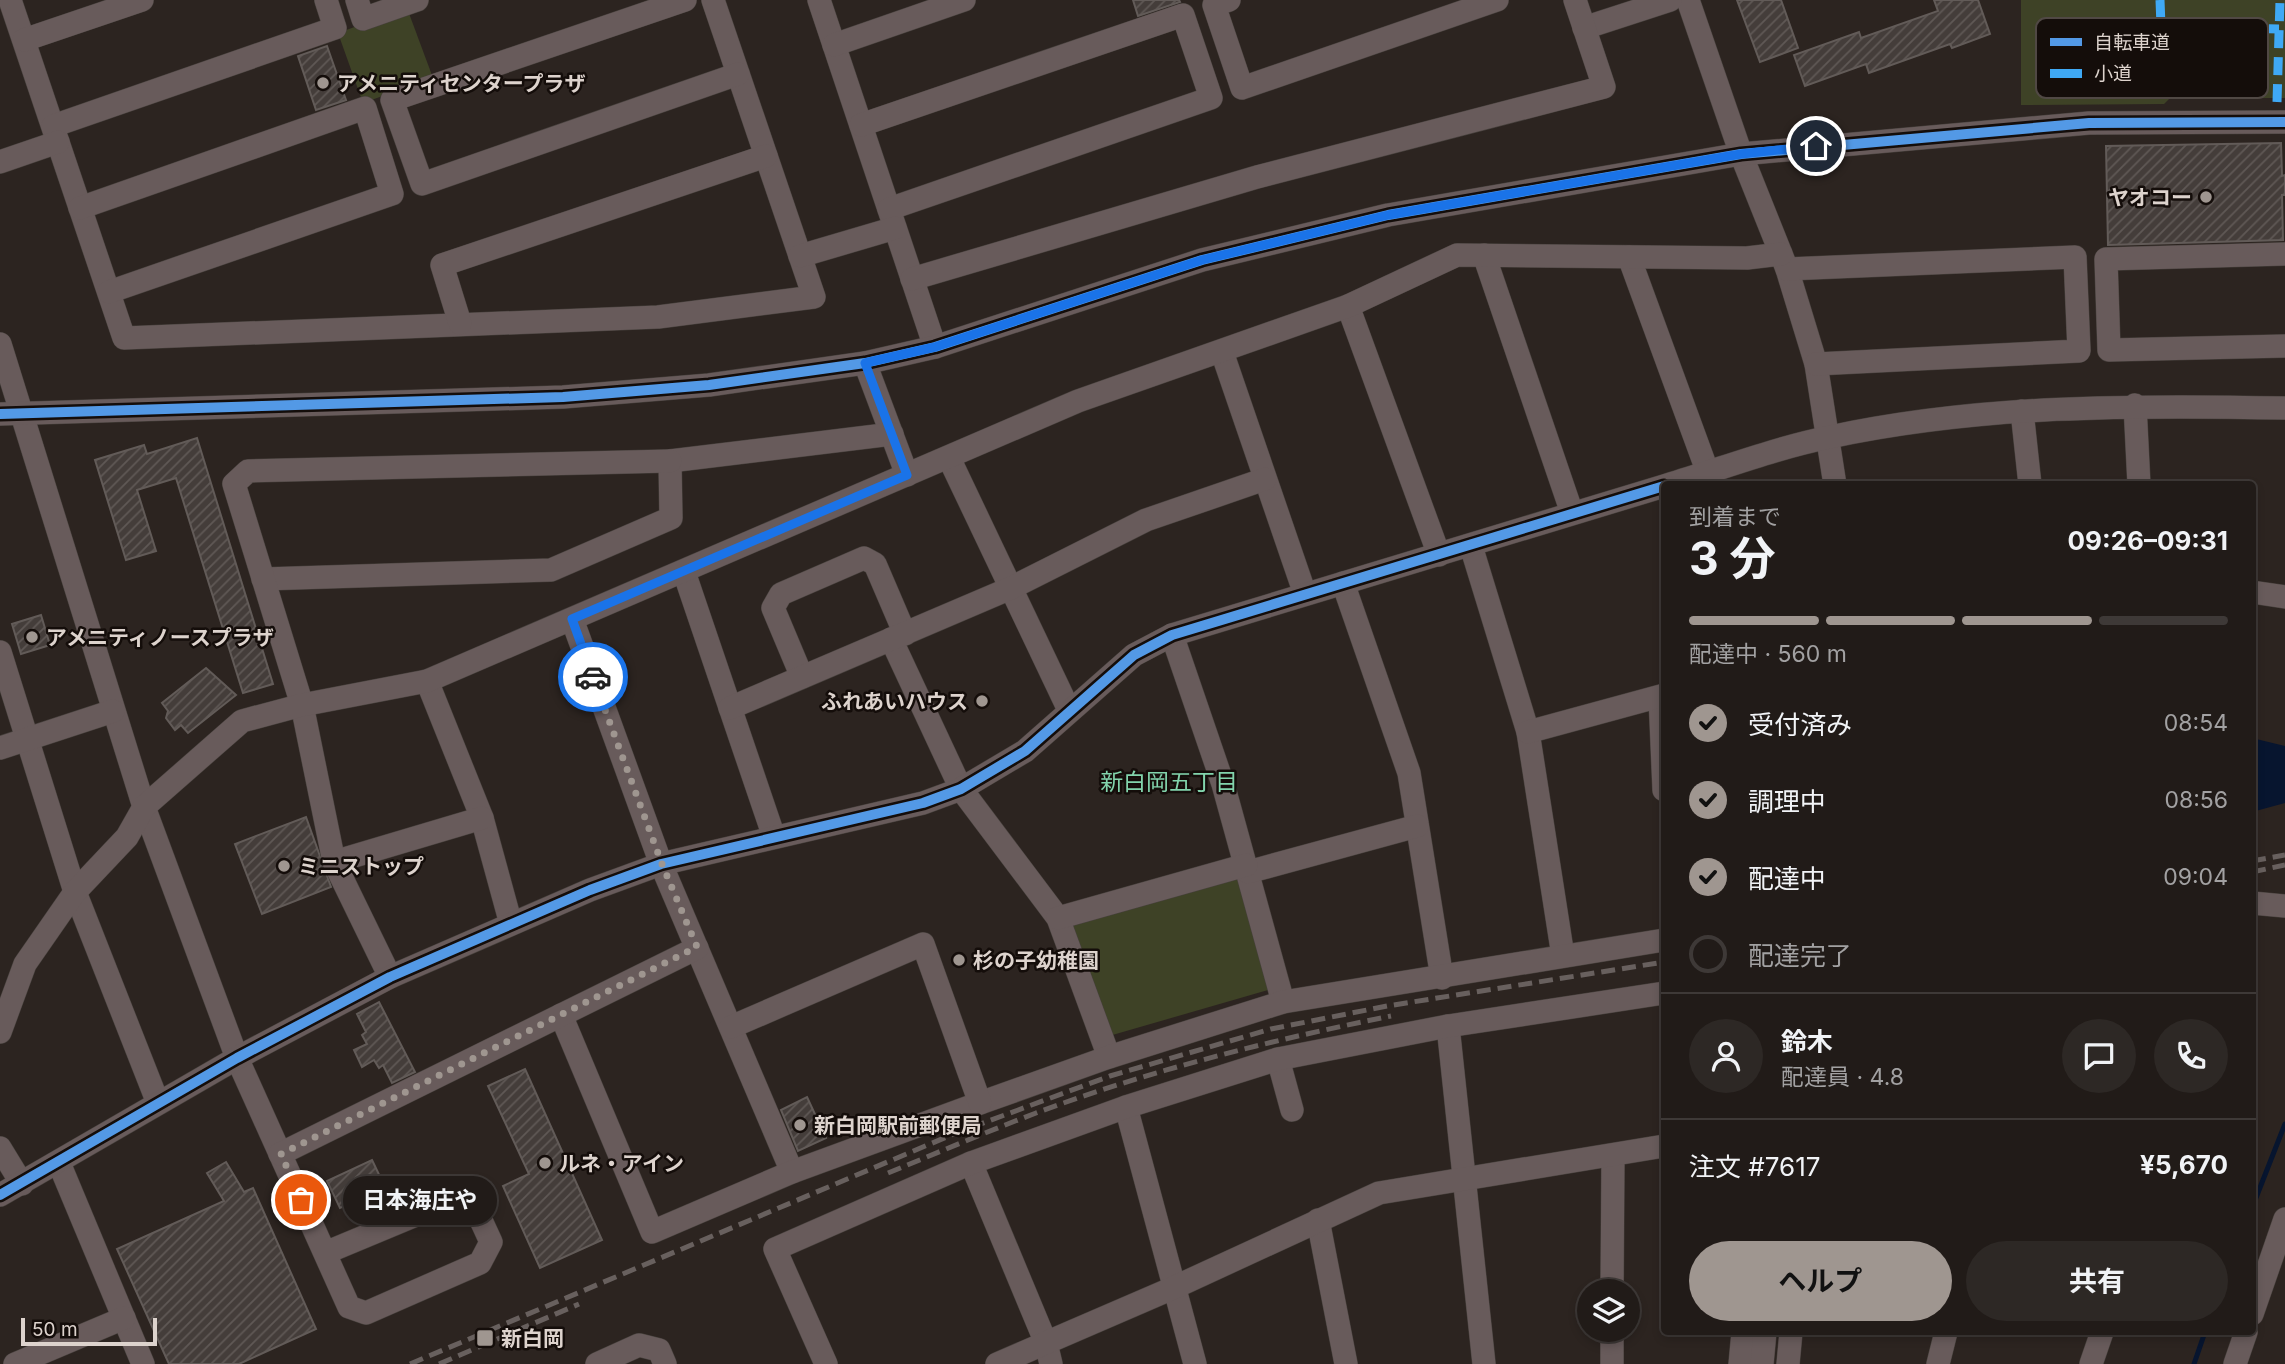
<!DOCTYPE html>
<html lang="ja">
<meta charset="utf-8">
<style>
:root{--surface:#211b18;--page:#2d2825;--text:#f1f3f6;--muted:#a2a1a2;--line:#3e3937;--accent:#9f9690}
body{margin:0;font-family:Inter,"Noto Sans JP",sans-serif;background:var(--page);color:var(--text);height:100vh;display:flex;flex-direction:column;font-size:26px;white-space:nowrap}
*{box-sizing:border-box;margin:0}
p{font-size:23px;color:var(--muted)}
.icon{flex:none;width:38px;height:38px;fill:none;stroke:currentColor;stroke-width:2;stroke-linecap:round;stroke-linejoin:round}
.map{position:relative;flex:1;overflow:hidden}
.side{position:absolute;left:1661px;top:481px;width:595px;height:854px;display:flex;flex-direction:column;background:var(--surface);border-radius:7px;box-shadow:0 4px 10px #0003,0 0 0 2px var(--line)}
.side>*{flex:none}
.tools{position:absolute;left:1577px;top:1279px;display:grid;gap:14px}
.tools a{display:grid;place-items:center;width:63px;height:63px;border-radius:50%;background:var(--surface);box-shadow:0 4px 10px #0003,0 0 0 2px var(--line);font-size:35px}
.scale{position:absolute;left:21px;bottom:18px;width:136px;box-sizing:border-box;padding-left:7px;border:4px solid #ddd3cd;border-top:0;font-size:19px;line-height:24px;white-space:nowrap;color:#ddd3cd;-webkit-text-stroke:5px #140d0a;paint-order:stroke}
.pin{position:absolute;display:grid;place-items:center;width:60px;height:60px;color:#fff;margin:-30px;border:4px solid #fff;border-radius:50%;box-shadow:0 2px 7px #0007}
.courier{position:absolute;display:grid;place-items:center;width:70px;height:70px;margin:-35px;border:5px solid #1a73e8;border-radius:50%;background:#fff;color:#222;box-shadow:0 2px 9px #0007}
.bubble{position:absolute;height:49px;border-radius:24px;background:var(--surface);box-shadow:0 4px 10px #0003,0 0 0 2px var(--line);font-size:23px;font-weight:700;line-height:49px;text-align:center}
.head em{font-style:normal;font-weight:700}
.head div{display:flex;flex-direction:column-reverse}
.head{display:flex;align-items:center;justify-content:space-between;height:119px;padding:0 28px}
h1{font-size:46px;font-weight:700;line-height:52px}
.bar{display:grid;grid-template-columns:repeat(4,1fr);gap:10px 7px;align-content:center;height:84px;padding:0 28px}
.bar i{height:9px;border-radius:5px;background:var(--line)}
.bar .current{background:var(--accent)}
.bar p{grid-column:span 4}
.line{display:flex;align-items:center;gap:18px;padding:0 28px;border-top:2px solid var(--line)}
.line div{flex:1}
.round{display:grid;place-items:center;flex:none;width:74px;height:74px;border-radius:37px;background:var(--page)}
ol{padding:0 28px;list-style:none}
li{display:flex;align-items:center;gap:21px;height:77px}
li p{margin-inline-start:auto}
li .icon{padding:7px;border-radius:50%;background:var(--accent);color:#111;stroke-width:4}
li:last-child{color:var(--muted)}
li i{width:38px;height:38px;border:4px solid var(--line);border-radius:50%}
.cta{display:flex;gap:14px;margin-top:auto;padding:14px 28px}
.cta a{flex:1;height:80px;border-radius:42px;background:var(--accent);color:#111;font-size:28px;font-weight:700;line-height:80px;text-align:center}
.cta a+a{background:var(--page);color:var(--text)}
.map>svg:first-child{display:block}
.green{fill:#3e4226}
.water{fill:#07152f}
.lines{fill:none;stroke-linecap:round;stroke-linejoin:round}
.stream{stroke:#07152f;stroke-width:5}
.building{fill:url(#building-hatch);stroke:#625b58;stroke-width:2}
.minor-casing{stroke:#47413d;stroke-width:24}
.minor{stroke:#685b5b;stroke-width:23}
.rail{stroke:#68605e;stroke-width:5;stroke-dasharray:14 7;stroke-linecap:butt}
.quiet{stroke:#3fa9f5;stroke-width:9;stroke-dasharray:18 9;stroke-linecap:butt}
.cycleway-casing{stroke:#140d0a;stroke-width:15}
.cycleway{stroke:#5399e6;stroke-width:10}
.done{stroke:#9f9690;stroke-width:7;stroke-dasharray:0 12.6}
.route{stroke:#1a73e8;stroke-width:9}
.poi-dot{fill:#9f9690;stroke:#140d0a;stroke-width:2.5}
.labels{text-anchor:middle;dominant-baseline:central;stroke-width:5;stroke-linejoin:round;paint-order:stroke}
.poi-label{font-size:21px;font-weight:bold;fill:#ddd3cd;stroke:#140d0a;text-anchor:start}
.neighbourhood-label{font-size:23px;fill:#82d4ac;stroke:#140d0a}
.key{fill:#140d0a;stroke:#504844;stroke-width:2}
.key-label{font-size:19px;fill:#ddd3cd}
</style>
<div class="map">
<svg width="2285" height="1364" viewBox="0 0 2285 1364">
<defs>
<pattern id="building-hatch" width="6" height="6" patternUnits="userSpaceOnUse" patternTransform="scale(1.75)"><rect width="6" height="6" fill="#443d3a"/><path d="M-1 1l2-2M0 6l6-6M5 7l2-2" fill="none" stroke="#5f5855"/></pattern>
</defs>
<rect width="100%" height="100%" fill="#2c2420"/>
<g class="green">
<path d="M2021 0H2285V98H2170L2164 104 2021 105Z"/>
<path d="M407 8 433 78 363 103 338 33Z"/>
<path d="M1239 873 1268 990 1109 1036 1070 922Z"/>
</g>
<path class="water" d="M2252 738 2285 746V803L2252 812Z"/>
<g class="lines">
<g class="stream">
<path d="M2252 1208 2285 1124"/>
<path d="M2194 1364 2205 1332"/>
</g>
</g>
<g class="building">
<path d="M1133 0H1179L1180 2 1138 16Z"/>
<path d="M1737 0H1781L1798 48 1760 62Z"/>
<path d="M1934 0H1978L1990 34 1952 48 1950 44 1869 73 1866 64 1805 86 1794 55 1859 32 1861 38 1938 11Z"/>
<path d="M327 46 346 100 316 110 298 56Z"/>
<path d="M2281 143 2282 176 2285 175V195H2282L2283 240 2108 245 2106 146Z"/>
<path d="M197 438 273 684 243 693 176 478 137 490 156 551 126 560 95 460 144 445 147 454Z"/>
<path d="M41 615 50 645 21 654 12 624Z"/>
<path d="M206 668 236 695 188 733 181 725 175 730 166 718 168 711 162 703Z"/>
<path d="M306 817 331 887 262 914 235 844Z"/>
<path d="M379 1002 415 1072 392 1083 383 1065 379 1068 374 1060 362 1067 354 1050 367 1044 362 1035 366 1032 357 1014Z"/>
<path d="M525 1069 602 1240 540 1268 503 1186 529 1174 488 1086Z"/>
<path d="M807 1097 826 1138 798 1151 781 1110Z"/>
<path d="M372 1160 385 1187 340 1208 327 1181Z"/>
<path d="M226 1162 244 1192 253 1188 316 1329 239 1364H169L117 1249 224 1201 207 1173Z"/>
</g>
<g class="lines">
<defs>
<g id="minor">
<path d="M10 0 124 338 658 317 814 297 713 0"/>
<path d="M357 0 363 19 417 0"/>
<path d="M685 0 392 100 422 184 738 74"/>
<path d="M819 0 935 347"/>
<path d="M1229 0 1214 5 1242 88 1497 0"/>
<path d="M1688 0 1741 154 1787 269 1816 364 1835 485"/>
<path d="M1584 28 1670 0"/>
<path d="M24 40 142 0"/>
<path d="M834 45 964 0"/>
<path d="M861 125 1183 15 1211 98 889 209"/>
<path d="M53 126 335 28 326 0"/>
<path d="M0 162 58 142"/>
<path d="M80 208 365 108 392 194 109 292"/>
<path d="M2285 254 2106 259 2109 350 2285 346"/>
<path d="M1484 255 1572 513"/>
<path d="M800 256 895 228"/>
<path d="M1629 257 1708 473"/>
<path d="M1787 269 2075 257 2079 351 1816 364"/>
<path d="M912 279 1257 177 1604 87 1575 0"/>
<path d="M1348 306 1439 555"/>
<path d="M460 323 442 265 766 156"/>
<path d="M0 344 144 807 237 1058 349 1307 366 1313 480 1263 491 1242 474 1205 457 1198 325 1253"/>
<path d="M1222 352 1305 594"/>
<path d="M865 363 907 475"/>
<path d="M2135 405 2139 485"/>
<path d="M2022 411 2030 485"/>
<path d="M0 414 563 397 709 385 865 363 935 347 1202 260 1388 215 1741 154 2089 123 2285 122"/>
<path d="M949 458 1069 710"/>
<path d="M1667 485C1721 469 1775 448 1830 437 1979 405 2133 405 2285 408"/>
<path d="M1471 546 1528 732 1563 956"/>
<path d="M684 572 774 837"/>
<path d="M263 579 551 570 671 518 670 461 892 434"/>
<path d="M1343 583 1409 773 1442 978"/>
<path d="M2252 592 2285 597"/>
<path d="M572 619 661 864 792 1172"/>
<path d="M1172 635 1223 784 1283 1002"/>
<path d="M891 639 961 789 1058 918 1109 1057"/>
<path d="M0 652 75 892 158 1103"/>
<path d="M802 677 773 608 781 594 864 558 875 564 905 634"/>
<path d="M427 681 482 818 511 924"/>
<path d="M1660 697 1664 790"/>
<path d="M730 708 1011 588 1146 520 1265 479"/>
<path d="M1528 732 1664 695"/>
<path d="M0 748 113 711"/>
<path d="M334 862 482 818"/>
<path d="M1248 872 1417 826"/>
<path d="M2252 903 2285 906"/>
<path d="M1058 918 1246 865"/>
<path d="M390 977 334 862 302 705 234 484 248 471 670 461"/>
<path d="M561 1015 652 1232 792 1172 980 1103 1109 1057 1283 1002 1664 940"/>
<path d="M1448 1026 1484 1364"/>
<path d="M731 1027 923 944 980 1103"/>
<path d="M0 1032 25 964 75 892 127 837 144 807 242 721 302 705 427 681 1078 401 1348 306 1457 255 1747 258 1781 254"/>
<path d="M1278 1059 1292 1110"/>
<path d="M1126 1107 1195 1364"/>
<path d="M0 1148 22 1184"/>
<path d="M280 1154 697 948"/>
<path d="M59 1163 143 1364"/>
<path d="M971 1163 1046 1343 1051 1364"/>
<path d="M0 1195 237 1058 390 977 590 890 661 864 923 803 961 789 1025 751 1134 655 1172 635 1664 486"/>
<path d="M1318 1220 1346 1364"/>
<path d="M1612 1292 1613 1156"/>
<path d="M2252 1314 2285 1219"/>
<path d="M15 1364 124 1318"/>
<path d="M597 1364 639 1345 659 1350 665 1364"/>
<path d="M826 1364 775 1249 971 1163 1126 1107 1278 1059 1448 1026 1664 993"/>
<path d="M997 1364 1173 1288 1379 1193 1664 1146"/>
<path d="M1612 1364V1330"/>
<path d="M1740 1364 1743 1332"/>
<path d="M1762 1364 1765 1332"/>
<path d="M1788 1364 1791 1332"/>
<path d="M1938 1364 1946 1332"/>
<path d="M2091 1364 2102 1332"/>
<path d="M2235 1364 2246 1332"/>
</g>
</defs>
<use href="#minor" class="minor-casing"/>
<use href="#minor" class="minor"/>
<g class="rail">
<path d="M2252 861 2285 855"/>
<path d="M2252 872 2285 865"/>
<path d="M888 1173C937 1153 986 1132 1036 1113 1151 1070 1272 1040 1391 1016"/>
<path d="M410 1364 956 1133 1110 1076 1271 1029 1387 1006 1664 962"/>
<path d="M439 1364 579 1304"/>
</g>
<g class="quiet">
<path d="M2160 0 2164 104"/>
<path d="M2161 27 2279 29"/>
<path d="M2277 102 2280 0"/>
</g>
<defs>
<g id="cycleway">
<path d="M0 414 563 397 709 385 865 363 935 347 1202 260 1388 215 1741 154 2089 123 2285 122"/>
<path d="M0 1195 237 1058 390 977 590 890 661 864 923 803 961 789 1025 751 1134 655 1172 635 1664 486"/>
</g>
</defs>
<use href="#cycleway" class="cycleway-casing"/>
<use href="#cycleway" class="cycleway"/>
</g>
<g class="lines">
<path class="done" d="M301 1200 281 1154 697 947 662 864 593 677"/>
<path class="route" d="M593 677 572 619 907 475 865 363 935 347 1202 260 1388 215 1741 154 1816 146"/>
</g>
<g class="poi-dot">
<circle cx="323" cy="83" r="7"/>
<circle cx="2206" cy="197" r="7"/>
<circle cx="32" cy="637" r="7"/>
<circle cx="982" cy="701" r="7"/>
<circle cx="284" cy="866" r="7"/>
<circle cx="959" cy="960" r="7"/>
<circle cx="800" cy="1125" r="7"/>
<circle cx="545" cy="1163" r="7"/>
<rect x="476" y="1329" width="18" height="18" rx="3.5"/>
</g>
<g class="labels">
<g class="poi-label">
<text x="337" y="83">アメニティセンタープラザ</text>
<text x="2192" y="197" text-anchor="end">ヤオコー</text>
<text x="46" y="637">アメニティノースプラザ</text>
<text x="968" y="701" text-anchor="end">ふれあいハウス</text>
<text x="298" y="866">ミニストップ</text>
<text x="973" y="960">杉の子幼稚園</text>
<text x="814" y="1125">新白岡駅前郵便局</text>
<text x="559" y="1163">ルネ・アイン</text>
<text x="501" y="1338">新白岡</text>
</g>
<g class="neighbourhood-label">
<text x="1169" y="782">新白岡五丁目</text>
</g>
</g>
<rect x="2036" y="18" width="232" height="80" rx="10" class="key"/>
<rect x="2050" y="38" width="32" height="8" fill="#5399e6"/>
<rect x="2050" y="69" width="32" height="9" fill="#3fa9f5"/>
<g class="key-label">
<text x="2094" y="49">自転車道</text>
<text x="2094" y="80">小道</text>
</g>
</svg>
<div class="tools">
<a><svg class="icon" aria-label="layers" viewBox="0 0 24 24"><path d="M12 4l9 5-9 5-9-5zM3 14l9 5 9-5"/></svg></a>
</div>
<div class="scale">50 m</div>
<div class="pin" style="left:301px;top:1200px;background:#ea580c"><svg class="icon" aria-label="bag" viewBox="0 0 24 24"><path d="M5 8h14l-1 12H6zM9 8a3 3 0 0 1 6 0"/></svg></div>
<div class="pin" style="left:1816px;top:146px;background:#1f2937"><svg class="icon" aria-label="home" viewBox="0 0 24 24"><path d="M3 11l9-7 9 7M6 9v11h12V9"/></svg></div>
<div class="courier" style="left:593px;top:677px"><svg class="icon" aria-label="car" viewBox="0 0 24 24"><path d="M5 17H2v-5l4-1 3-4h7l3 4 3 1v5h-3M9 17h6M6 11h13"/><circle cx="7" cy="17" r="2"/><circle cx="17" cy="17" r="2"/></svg></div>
<div class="bubble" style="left:343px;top:1176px;width:154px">日本海庄や</div>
<section class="side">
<div class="head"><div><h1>3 分</h1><p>到着まで</p></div><em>09:26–09:31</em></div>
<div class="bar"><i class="current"></i><i class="current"></i><i class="current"></i><i></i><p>配達中 · 560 m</p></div>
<ol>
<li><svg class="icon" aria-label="check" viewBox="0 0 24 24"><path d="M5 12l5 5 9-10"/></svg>受付済み<p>08:54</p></li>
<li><svg class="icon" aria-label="check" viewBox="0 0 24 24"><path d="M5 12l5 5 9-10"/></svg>調理中<p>08:56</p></li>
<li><svg class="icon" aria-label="check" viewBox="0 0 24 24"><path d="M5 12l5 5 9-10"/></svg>配達中<p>09:04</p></li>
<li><i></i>配達完了</li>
</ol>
<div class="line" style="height:126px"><a class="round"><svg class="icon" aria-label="person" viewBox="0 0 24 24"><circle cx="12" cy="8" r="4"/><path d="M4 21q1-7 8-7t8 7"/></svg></a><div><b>鈴木</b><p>配達員 · 4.8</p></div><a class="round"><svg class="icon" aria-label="chat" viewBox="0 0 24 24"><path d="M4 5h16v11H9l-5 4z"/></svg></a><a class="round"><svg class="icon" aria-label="phone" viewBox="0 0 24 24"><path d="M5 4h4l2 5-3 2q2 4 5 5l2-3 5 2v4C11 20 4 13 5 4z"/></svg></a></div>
<div class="line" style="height:91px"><div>注文 #7617</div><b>¥5,670</b></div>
<div class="cta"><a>ヘルプ</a><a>共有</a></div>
</section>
</div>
